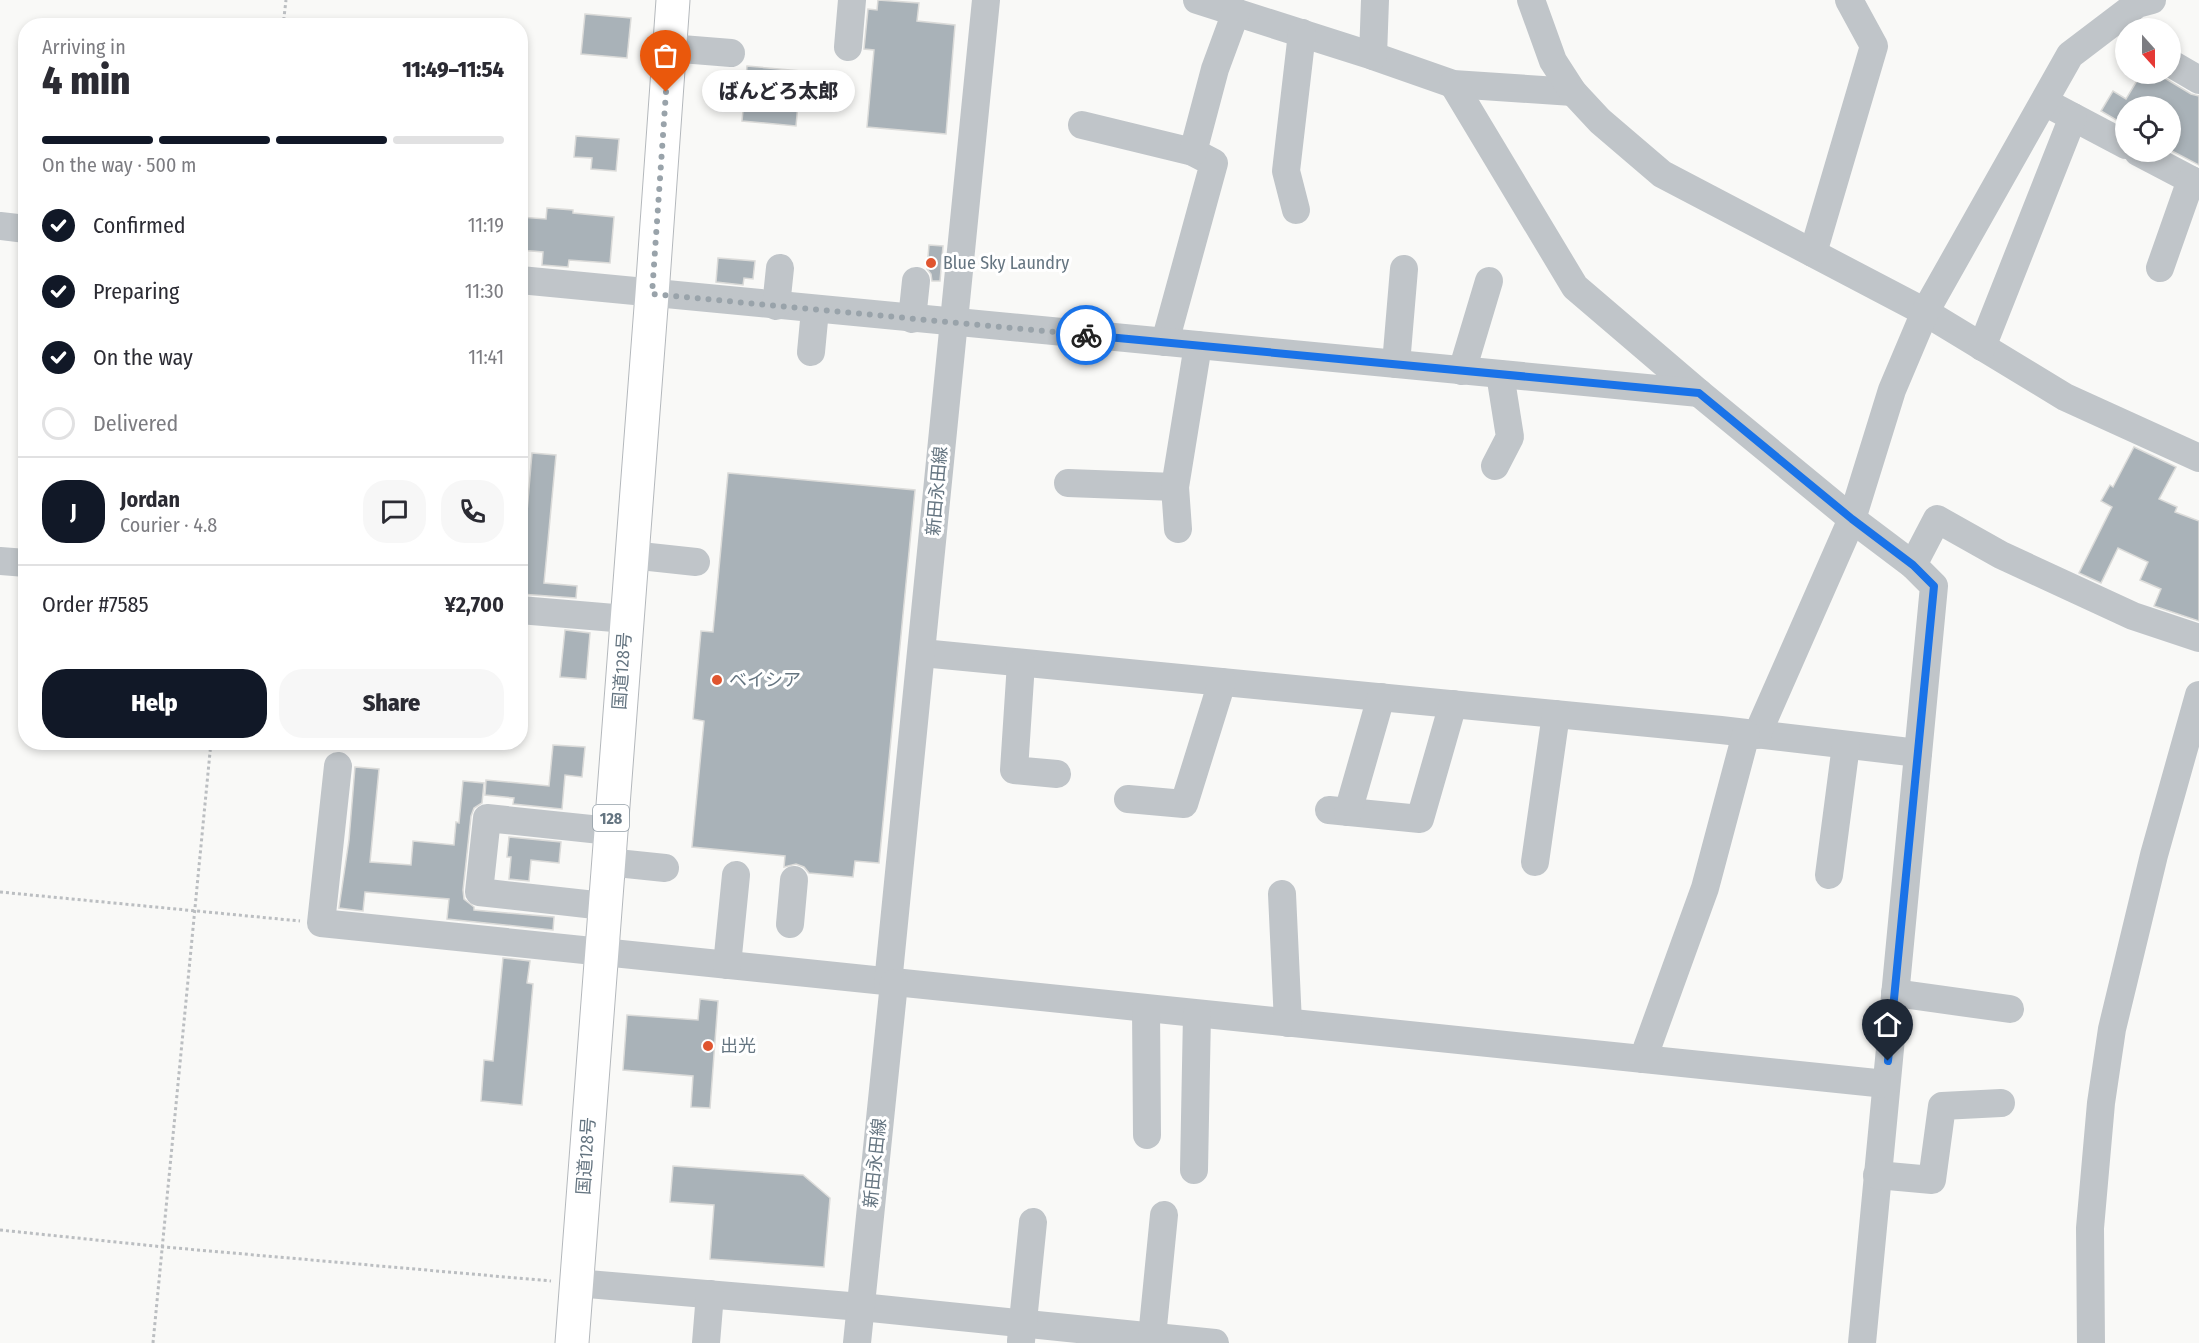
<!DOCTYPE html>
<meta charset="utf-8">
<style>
:root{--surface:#fff;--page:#f7f7f7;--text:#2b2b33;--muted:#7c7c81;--line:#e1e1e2;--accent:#111827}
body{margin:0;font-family:"Fira Sans Condensed","Noto Sans JP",sans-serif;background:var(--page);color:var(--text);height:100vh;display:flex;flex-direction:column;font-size:22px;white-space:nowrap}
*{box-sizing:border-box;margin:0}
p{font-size:20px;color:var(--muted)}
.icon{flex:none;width:33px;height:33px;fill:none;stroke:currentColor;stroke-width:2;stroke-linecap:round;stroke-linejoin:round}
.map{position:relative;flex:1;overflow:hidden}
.side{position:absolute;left:18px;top:18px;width:510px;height:732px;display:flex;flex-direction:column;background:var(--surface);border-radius:24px;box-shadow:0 3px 9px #0003}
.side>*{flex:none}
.needle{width:39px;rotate:159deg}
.fabs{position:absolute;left:2115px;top:18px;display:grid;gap:12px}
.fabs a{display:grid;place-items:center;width:66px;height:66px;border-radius:50%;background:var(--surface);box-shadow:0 3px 9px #0003;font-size:30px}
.pin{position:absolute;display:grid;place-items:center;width:51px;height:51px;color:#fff;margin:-62px -26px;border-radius:50% 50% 50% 0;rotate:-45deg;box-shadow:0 0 6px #0007}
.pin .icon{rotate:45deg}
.courier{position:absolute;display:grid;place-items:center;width:60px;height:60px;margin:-30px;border:4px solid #1a73e8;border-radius:50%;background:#fff;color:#222;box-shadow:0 2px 8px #0007}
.bubble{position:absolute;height:42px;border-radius:21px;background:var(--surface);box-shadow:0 3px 9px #0003;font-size:20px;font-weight:800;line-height:42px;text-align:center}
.summary em{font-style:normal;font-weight:800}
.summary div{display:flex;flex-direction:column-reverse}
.summary{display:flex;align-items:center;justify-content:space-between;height:102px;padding:0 24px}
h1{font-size:39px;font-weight:800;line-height:45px}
.bar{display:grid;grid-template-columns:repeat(4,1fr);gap:9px 6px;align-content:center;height:72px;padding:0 24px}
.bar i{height:8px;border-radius:4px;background:var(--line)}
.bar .on{background:var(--accent)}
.bar p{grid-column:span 4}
.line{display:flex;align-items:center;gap:15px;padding:0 24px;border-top:2px solid var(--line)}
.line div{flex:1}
.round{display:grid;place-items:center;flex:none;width:63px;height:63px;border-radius:24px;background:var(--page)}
ol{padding:0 24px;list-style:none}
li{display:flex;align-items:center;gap:18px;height:66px}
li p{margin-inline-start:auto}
li .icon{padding:6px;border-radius:50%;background:var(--accent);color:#fff;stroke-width:4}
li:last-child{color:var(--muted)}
li i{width:33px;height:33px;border:3px solid var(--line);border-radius:50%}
.primary-button{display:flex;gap:12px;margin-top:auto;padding:12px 24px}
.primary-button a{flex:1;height:69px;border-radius:24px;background:var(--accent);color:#fff;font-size:24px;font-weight:800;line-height:69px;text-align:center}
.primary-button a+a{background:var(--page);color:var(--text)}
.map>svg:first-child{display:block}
.building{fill:#a9b2b8;stroke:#dbdbd9;stroke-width:1.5}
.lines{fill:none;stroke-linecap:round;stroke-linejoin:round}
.highway-casing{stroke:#b4b8bc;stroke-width:35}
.path{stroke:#bbbec1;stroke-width:3;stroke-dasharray:3 3;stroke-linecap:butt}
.minor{stroke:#c0c5c9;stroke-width:28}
.highway{stroke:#fff;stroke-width:33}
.done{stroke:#99a3aa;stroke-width:6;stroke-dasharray:0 10.8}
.route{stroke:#1a73e8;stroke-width:8}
.poi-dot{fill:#e0552f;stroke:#fff;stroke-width:2}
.labels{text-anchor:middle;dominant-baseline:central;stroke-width:6;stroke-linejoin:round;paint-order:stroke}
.shield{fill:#fff;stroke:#939ea7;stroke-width:1.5}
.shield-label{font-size:16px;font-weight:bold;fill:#657581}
.poi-label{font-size:18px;fill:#657581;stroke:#fff;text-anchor:start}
.street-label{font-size:18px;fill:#657581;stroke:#fff}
</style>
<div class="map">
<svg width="2199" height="1343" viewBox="0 0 2199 1343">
<rect width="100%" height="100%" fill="#f9f9f7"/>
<g class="building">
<path d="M878 0 919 3 917 21 955 25 946 134 867 127 874 50 864 49 868 9 877 10Z"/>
<path d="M585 14 631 18 627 58 581 54Z"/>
<path d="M747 66 801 71 796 126 742 121Z"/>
<path d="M2141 74H2158L2191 94 2199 96V165L2170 150V106H2126V119L2120 116 2118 121 2101 111 2113 91 2126 99Z"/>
<path d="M576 136 619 139 616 171 591 169 592 158 574 157Z"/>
<path d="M547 208 573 210V213L614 217 610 263 569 260 568 267 542 265 543 252 520 250V217L546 219Z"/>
<path d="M929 245 943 246 940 281H932L931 274 927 269Z"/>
<path d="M718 258 755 261 753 279 744 278 743 285 716 282Z"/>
<path d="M2134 447 2176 467 2159 499 2177 507 2175 512 2199 521V621L2154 606 2161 589 2140 580 2148 562 2118 548 2101 583 2079 573 2112 507 2101 501 2110 485 2113 487Z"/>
<path d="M532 453 556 455 544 583 577 586 576 598 520 594Z"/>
<path d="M728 473 915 490 879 863 855 861 853 877 809 873 804 867 796 864 784 867 785 856 692 847 704 721 693 719 701 631 713 632Z"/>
<path d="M565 630 590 633 586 679 560 677Z"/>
<path d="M553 745 585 747 582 777 565 775 562 809 513 804 514 798 485 795 486 780 549 786Z"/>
<path d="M355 767 379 769 370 862 411 865 413 841 454 845 456 822 459 823 463 781 484 783 482 803 474 808 471 816 463 890 464 899 474 907V910L554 917 553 930 447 919 449 899 365 892 363 911 339 908 349 840Z"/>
<path d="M509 837 561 842 559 863 531 860 529 881 509 879 511 857H507Z"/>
<path d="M503 958 530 961 527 983 533 984 522 1105 481 1101 484 1060 493 1061Z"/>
<path d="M700 999 718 1001 710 1108 691 1107 693 1076 623 1070 627 1015 698 1020Z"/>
<path d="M673 1166 803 1175 830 1198 824 1267 710 1259 714 1205 670 1202Z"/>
</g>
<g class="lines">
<defs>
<path id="highway" d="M572 1343 652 294 673 0"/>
</defs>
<use href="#highway" class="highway-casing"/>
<g class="path">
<path d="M283 26 286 0"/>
<path d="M0 892 300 921"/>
<path d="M0 1230 164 1247 551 1281"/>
<path d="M153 1343 211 742"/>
</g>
<g class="minor">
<path d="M1197 0 1373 56 1453 84 1573 92"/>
<path d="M1531 0 1553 61 1573 92 1600 121 1662 174 1925 312 2065 397 2199 458"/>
<path d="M848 47 852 0"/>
<path d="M669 48 731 53"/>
<path d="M1373 56 1375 0"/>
<path d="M2170 63 2199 80"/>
<path d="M1453 84 1575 287 1699 393 1852 519 1913 565 1934 586 1862 1343"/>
<path d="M2056 108 2126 145"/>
<path d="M1082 125 1193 152 1214 163 1165 342"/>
<path d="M1193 152 1215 69 1236 12"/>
<path d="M2138 152 2199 184"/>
<path d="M1296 210 1286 171 1302 33"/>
<path d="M0 226 26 229"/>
<path d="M1813 253 1874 46 1849 0"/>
<path d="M2160 268 2191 180"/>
<path d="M520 280 1699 393"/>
<path d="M776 306 780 268"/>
<path d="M912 319 916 281"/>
<path d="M1982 347 2073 117"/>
<path d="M811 352 815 310"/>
<path d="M1396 364 1404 269"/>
<path d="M1462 371 1489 281"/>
<path d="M1495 466 1510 437 1500 374"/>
<path d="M1068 483 1175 487"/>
<path d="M1178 529 1175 487 1198 345"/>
<path d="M631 555 696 562"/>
<path d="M0 561 26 563"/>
<path d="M1913 565 1937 519 2001 555 2133 616 2199 638"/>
<path d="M520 610 626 619"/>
<path d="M922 653 1721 730 1918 753"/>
<path d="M1021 663 1014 770 1057 774"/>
<path d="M1757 735 1852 519 1892 390 1925 312 2070 55 2137 4 2152 0"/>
<path d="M338 766 321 923 1886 1084"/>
<path d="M1128 799 1184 804 1222 682"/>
<path d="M1329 810 1420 819 1453 704"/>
<path d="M1348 812 1381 697"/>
<path d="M607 862 665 868"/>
<path d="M1535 862 1556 714"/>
<path d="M1829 875 1846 745"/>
<path d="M1282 894 1288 1023"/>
<path d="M604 906 479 892 487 818 610 831"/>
<path d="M790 924 794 880"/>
<path d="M727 965 736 875"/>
<path d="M888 983 986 0"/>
<path d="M1895 993 2010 1009"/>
<path d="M1146 1009 1147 1135"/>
<path d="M1643 1059 1705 888 1746 734"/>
<path d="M1194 1170 1197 1014"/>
<path d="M1877 1175 1932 1180 1942 1106 2001 1103"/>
<path d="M576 1283 861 1307 1215 1343"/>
<path d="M1152 1337 1164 1215"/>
<path d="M1021 1341 1033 1222"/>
<path d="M706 1343 710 1294"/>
<path d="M857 1343 894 983"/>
<path d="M2091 1343 2090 1228 2101 1103 2112 1029 2154 855 2199 695"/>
</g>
<use href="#highway" class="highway"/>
</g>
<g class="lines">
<path class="done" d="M666 92 652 294 1086 335"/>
<path class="route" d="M1086 335 1699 393 1852 519 1913 565 1934 586 1888 1061"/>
</g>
<g class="poi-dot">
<circle cx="931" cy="263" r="6"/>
<circle cx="717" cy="680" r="6"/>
<circle cx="708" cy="1046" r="6"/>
</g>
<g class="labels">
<rect class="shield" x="593" y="805" width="36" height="26" rx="4.5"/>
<g class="shield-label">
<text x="611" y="818">128</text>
</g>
<g class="poi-label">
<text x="943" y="263">Blue Sky Laundry</text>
<text x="729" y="680">ベイシア</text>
<text x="720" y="1046">出光</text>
</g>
<g class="street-label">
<text transform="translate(937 491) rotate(-85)">新田永田線</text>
<text transform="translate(622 671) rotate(-86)">国道128号</text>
<text transform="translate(586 1156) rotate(-86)">国道128号</text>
<text transform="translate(875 1163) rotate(-84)">新田永田線</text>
</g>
</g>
</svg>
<div class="fabs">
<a><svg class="needle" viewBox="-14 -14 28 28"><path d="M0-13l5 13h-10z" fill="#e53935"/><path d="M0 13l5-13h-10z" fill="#7c7c81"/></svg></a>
<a><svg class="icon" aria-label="locate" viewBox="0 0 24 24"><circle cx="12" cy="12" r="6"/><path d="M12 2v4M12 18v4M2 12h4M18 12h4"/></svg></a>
</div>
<div class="pin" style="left:666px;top:92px;background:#ea580c"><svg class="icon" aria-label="bag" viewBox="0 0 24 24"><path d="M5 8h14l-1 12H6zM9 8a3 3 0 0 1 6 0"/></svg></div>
<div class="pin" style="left:1888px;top:1061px;background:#1f2937"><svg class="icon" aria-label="home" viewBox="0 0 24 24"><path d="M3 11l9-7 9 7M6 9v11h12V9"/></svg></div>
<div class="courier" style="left:1086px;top:335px"><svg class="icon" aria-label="bike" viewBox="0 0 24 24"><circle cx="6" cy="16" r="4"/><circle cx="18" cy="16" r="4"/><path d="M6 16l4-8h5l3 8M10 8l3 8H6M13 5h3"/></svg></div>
<div class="bubble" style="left:702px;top:70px;width:153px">ばんどろ太郎</div>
<section class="side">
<div class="summary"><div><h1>4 min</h1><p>Arriving in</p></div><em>11:49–11:54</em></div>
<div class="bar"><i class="on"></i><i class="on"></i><i class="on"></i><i></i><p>On the way · 500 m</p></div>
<ol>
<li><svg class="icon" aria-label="check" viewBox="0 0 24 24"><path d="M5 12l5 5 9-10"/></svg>Confirmed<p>11:19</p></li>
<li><svg class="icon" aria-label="check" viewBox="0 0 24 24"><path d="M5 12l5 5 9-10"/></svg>Preparing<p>11:30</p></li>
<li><svg class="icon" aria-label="check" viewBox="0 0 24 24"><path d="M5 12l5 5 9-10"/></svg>On the way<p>11:41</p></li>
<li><i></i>Delivered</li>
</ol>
<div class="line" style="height:108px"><b class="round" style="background:var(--accent);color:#fff">J</b><div><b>Jordan</b><p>Courier · 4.8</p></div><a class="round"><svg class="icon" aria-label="chat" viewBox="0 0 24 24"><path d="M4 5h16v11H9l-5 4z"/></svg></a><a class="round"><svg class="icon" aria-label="phone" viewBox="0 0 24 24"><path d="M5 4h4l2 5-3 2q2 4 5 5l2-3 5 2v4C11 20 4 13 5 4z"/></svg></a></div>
<div class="line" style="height:78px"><div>Order #7585</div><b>¥2,700</b></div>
<div class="primary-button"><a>Help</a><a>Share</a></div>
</section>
</div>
